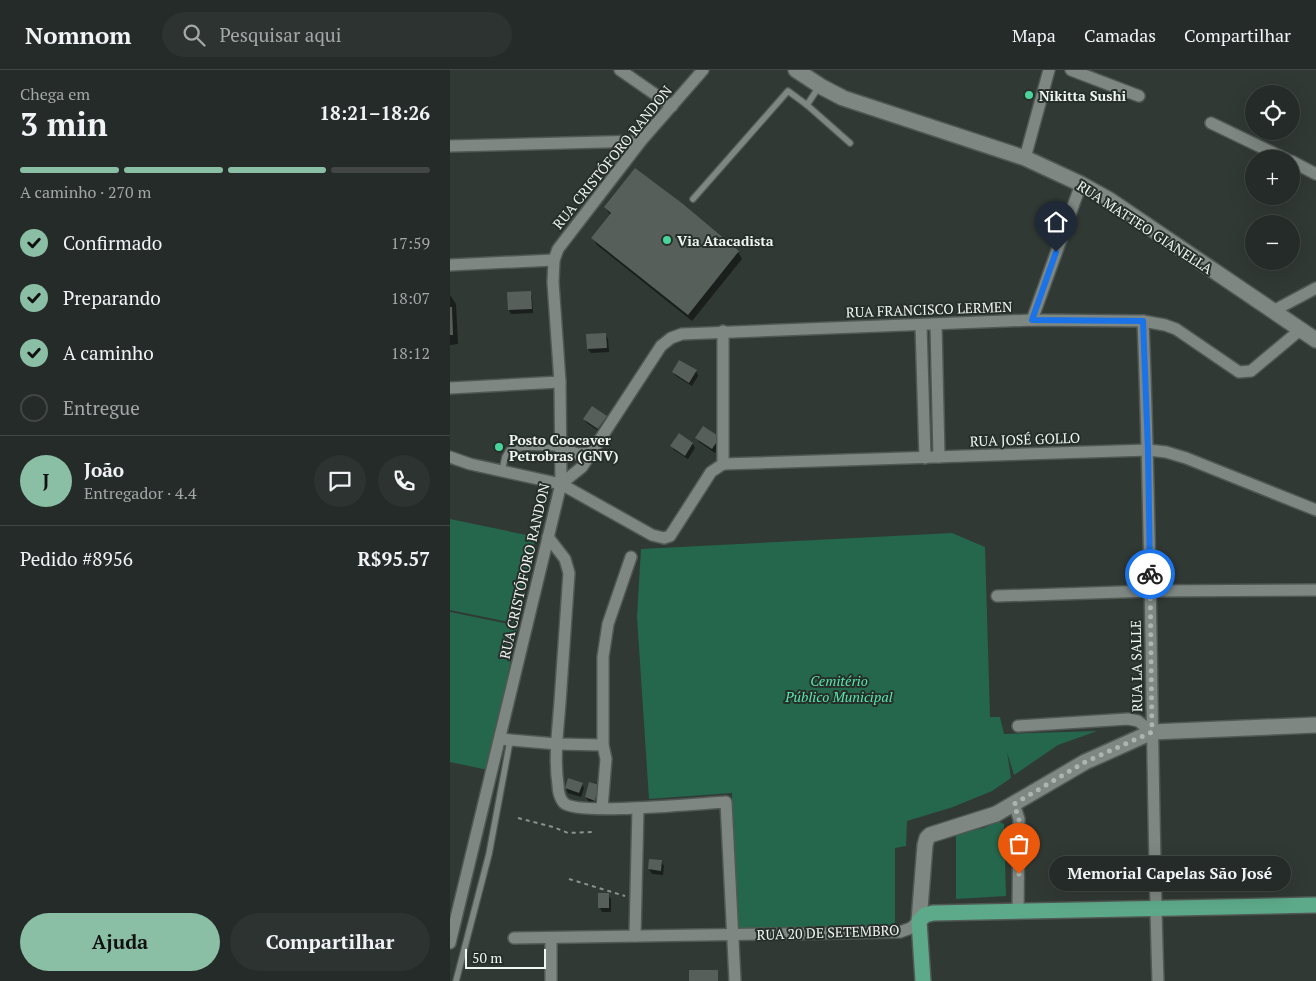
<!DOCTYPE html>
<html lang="pt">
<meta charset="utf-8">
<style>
:root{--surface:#252b28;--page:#2d3330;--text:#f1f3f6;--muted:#a3a7a8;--line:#424745;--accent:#8abfa5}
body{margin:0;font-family:"PT Serif",serif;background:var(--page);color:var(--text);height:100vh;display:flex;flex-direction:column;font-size:19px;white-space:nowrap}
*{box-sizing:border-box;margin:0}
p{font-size:16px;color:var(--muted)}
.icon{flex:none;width:28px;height:28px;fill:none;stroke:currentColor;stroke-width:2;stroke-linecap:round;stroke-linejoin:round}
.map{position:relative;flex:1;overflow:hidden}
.panel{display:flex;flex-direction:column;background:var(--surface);width:450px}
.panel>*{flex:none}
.tools{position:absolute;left:795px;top:15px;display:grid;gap:10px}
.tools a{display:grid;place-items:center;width:55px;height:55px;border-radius:50%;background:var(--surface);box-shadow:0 5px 20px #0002,0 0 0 1px var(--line);font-size:25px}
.scale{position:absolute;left:15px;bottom:12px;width:81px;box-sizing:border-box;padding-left:5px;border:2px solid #f1f6f3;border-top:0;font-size:14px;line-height:18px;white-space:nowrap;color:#f1f6f3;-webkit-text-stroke:4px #272f2b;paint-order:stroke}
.pin{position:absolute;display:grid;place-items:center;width:42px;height:42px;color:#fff;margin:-51px -21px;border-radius:50% 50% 50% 0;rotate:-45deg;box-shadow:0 0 5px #0007}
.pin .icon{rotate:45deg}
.courier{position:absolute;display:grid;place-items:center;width:50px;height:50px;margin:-25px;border:4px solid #1a73e8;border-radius:50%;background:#fff;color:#222;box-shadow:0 1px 6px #0007}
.bubble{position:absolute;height:35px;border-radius:18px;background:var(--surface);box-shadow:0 5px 20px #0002,0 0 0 1px var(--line);font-size:16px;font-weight:700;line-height:35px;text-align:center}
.headline em{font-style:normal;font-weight:700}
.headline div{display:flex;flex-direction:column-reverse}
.headline{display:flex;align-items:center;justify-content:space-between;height:85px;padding:0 20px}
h1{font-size:32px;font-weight:700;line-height:38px}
.bar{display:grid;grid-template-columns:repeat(4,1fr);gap:8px 5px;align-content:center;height:60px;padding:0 20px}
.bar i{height:6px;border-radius:4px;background:var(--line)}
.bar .active{background:var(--accent)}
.bar p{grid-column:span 4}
.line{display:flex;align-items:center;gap:12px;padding:0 20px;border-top:1px solid var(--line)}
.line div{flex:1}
.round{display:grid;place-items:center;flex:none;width:52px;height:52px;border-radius:26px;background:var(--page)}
ol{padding:0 20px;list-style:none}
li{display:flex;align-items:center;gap:15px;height:55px}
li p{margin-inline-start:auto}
li .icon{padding:5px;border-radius:50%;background:var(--accent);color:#111;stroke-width:4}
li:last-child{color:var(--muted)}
li i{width:28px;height:28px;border:2px solid var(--line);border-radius:50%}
.cta{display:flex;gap:10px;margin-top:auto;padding:10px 20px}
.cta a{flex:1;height:58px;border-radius:30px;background:var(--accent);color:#111;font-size:20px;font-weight:700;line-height:58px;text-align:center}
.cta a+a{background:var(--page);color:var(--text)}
header{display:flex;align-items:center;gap:30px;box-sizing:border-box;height:70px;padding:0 25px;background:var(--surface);border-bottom:1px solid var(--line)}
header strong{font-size:24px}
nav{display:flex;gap:28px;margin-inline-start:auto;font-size:18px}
.search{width:350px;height:45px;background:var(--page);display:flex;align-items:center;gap:12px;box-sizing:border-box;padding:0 18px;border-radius:28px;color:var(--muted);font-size:19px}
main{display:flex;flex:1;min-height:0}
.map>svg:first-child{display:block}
.green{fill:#24674c}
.shadow{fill:#0007}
.building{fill:#575f5b}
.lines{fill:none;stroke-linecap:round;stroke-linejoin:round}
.lane-casing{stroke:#515854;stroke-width:8}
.street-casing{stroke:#515854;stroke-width:14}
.secondary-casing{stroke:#515854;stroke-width:18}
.primary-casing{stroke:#515854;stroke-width:18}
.path{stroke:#8c938f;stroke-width:2;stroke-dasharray:4 4;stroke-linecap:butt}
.lane{stroke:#7e8782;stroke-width:5.5}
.street{stroke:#7e8782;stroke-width:11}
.secondary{stroke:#7e8782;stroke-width:15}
.primary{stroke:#5daa8a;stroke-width:15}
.done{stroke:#aeb4b0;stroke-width:5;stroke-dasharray:0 9}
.route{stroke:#1a73e8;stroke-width:6}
.poi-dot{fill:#49d49c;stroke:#272f2b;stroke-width:2}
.labels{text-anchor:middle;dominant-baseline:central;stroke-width:4;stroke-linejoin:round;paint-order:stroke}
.poi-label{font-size:14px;font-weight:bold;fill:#f1f6f3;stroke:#272f2b;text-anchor:start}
.street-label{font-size:14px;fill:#f1f6f3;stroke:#272f2b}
.park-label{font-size:14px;font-style:italic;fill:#57e8ad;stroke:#272f2b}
</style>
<header>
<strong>Nomnom</strong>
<div class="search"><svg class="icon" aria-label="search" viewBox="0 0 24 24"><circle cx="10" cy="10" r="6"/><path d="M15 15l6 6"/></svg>Pesquisar aqui</div>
<nav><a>Mapa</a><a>Camadas</a><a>Compartilhar</a></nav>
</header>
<main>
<section class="panel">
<div class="headline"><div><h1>3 min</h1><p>Chega em</p></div><em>18:21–18:26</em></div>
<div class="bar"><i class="active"></i><i class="active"></i><i class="active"></i><i></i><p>A caminho · 270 m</p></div>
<ol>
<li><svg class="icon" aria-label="check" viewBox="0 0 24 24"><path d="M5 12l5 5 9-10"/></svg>Confirmado<p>17:59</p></li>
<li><svg class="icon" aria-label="check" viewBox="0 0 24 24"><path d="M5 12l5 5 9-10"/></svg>Preparando<p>18:07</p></li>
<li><svg class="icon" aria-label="check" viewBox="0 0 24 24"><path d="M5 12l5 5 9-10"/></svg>A caminho<p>18:12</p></li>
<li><i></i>Entregue</li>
</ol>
<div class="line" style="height:90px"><b class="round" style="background:var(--accent);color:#111">J</b><div><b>João</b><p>Entregador · 4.4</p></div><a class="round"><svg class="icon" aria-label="chat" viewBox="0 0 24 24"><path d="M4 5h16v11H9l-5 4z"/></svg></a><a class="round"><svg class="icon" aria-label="phone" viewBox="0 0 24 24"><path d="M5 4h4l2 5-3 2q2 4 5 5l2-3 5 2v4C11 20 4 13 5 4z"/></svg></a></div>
<div class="line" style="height:65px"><div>Pedido #8956</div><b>R$95.57</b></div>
<div class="cta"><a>Ajuda</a><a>Compartilhar</a></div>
</section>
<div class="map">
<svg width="866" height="911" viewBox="0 0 866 911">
<rect width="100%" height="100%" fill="#313935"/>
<g class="green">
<path d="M0 449 86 467 68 554 0 540Z"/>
<path d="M502 463 535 477 540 647H550L554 664 647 661 608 675 564 705 557 682 561 708 542 721 503 737 457 751 456 776 445 778V854L443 857 286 859 282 723 199 729 187 547 191 479Z"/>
<path d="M0 542 68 556 38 700 0 692Z"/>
<path d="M547 751 554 754 556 826 506 829V764L534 758Z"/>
</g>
<g class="shadow">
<path d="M155 137 288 182 292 189 242 251 147 175 143 168 161 146Z"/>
<path d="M80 222 82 227 83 243 61 244 59 240Z"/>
<path d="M0 225 6 234 8 274 0 275Z"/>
<path d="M155 264 158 269 159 282 141 283 138 279Z"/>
<path d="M246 301 248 306 242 316 226 306 223 302Z"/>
<path d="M156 347 158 351 150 362 137 353 134 349Z"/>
<path d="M246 368H269L271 373 265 383 249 372Z"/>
<path d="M243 374 245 378 238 389 224 380 221 376Z"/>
<path d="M132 714 134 718 131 727 118 723 116 718Z"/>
<path d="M149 716 147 734 139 732 136 727Z"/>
<path d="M211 791 214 796 213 805 202 804 199 799Z"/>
<path d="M158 825 161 829V842H152L150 838Z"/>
</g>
<g class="building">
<path d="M185 98 233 134 289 181 238 245 141 168 161 143 154 137Z"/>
<path d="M81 221 82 239 58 240 57 222Z"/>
<path d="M0 237H2L3 265H0Z"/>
<path d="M156 263 157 278 137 279 136 264Z"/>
<path d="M229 290 247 300 239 313 222 302Z"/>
<path d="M142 336 157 346 148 359 133 349Z"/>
<path d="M253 356 270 367 262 379 245 368Z"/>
<path d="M229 363 243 373 235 386 220 376Z"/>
<path d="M118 708 133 713 129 723 115 718Z"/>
<path d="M139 712 149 715 145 731 135 727Z"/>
<path d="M199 789 212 790 211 801 198 799Z"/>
<rect x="148" y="823" width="11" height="15"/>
<rect x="239" y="900" width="29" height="11"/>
</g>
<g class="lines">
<defs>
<g id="lane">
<path d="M357 35 400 73"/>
<path d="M243 129 338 21 357 35 370 15"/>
<path d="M52 401 55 387 59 380 74 377 111 378"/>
<path d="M6 911 39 784 60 671"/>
</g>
<g id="street">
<path d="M170 0 222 36"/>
<path d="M621 0 689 26"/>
<path d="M761 53 836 89"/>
<path d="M0 76 191 71"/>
<path d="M575 88 599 0"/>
<path d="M841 91 866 104"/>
<path d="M0 195 104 190"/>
<path d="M823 241 866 218"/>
<path d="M582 250 631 114"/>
<path d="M693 251C702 471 701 691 708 911"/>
<path d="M471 255 475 388"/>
<path d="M486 255 489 387"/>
<path d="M273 261V394"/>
<path d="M0 318 110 312"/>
<path d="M111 378 127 384 142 383"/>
<path d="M0 387 20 394 111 414 202 465 214 468 220 466 261 402 273 394"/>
<path d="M273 394 698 380 716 382 736 388 866 440"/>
<path d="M111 414 132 397 211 276 221 268 232 264 582 250 693 251 715 255 726 259 789 302 801 301 850 260"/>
<path d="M98 467 115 489 119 503C116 546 113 589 110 632 108 659 104 688 108 715 108 721 110 729 114 733 128 746 252 733 276 732L285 911"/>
<path d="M547 526 700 521 866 520"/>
<path d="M568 656 678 649 688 651 702 662"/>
<path d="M50 669 107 674 153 675"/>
<path d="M564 734 569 749 568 841"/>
<path d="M152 738 156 689 153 675V587L158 554 181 487"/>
<path d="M185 866 188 738"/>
<path d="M64 868 450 862 461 858 469 851"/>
<path d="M0 873 111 414 110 312 103 212 104 190 108 179 191 71 253 0"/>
<path d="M101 911V868"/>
</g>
<g id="secondary">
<path d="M346 0 372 17 393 28 575 88 631 114 658 129 866 270"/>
<path d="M469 851 475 775 477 768 480 765 546 744 635 692 702 662 866 655"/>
</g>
<path id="primary" d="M473 911 469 851 475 845 483 843 866 835"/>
</defs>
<use href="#lane" class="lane-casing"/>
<use href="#street" class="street-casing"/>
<use href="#secondary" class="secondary-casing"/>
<use href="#primary" class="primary-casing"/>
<g class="path">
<path d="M68 748 103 757 118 763 143 762"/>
<path d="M119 809 175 826"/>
</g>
<use href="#lane" class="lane"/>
<use href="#street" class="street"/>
<use href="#secondary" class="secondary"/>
<use href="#primary" class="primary"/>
</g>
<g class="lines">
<path class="done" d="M569 804V749L564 734 635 692 702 662 700 504"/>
<path class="route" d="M606 182 582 250 693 251 698 380 700 504"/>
</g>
<g class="poi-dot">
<circle cx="579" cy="25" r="5"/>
<circle cx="217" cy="170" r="5"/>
<circle cx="49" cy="377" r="5"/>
</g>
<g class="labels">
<g class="poi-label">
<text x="589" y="25">Nikitta Sushi</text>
<text x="227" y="170">Via Atacadista</text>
<text x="59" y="369">Posto Coocaver<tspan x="59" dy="16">Petrobras (GNV)</tspan></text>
</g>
<g class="street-label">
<text transform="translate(162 87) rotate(-51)">RUA CRISTÓFORO RANDON</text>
<text transform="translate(695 157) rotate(33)">RUA MATTEO GIANELLA</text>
<text transform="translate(479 239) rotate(-2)">RUA FRANCISCO LERMEN</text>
<text transform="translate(575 369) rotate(-2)">RUA JOSÉ GOLLO</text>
<text transform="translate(74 501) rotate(-77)">RUA CRISTÓFORO RANDON</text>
<text transform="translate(686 596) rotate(-91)">RUA LA SALLE</text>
<text transform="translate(378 862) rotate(-2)">RUA 20 DE SETEMBRO</text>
</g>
<g class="park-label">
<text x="389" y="610">Cemitério<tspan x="389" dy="16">Público Municipal</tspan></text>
</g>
</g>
</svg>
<div class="tools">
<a><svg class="icon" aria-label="locate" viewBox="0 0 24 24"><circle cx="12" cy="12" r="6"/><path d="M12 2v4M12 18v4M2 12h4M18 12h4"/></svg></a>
<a>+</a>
<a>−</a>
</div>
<div class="scale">50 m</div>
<div class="pin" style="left:569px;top:804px;background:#ea580c"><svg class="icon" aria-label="bag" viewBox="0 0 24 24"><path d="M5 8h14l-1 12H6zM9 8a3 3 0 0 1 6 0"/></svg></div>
<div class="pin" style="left:606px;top:182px;background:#1f2937"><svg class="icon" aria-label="home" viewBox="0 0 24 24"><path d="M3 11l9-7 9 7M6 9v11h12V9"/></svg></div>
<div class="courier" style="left:700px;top:504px"><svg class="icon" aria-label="bike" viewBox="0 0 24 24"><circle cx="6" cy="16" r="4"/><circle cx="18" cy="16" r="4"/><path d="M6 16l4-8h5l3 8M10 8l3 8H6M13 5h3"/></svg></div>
<div class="bubble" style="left:599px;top:786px;width:242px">Memorial Capelas São José</div>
</div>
</main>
